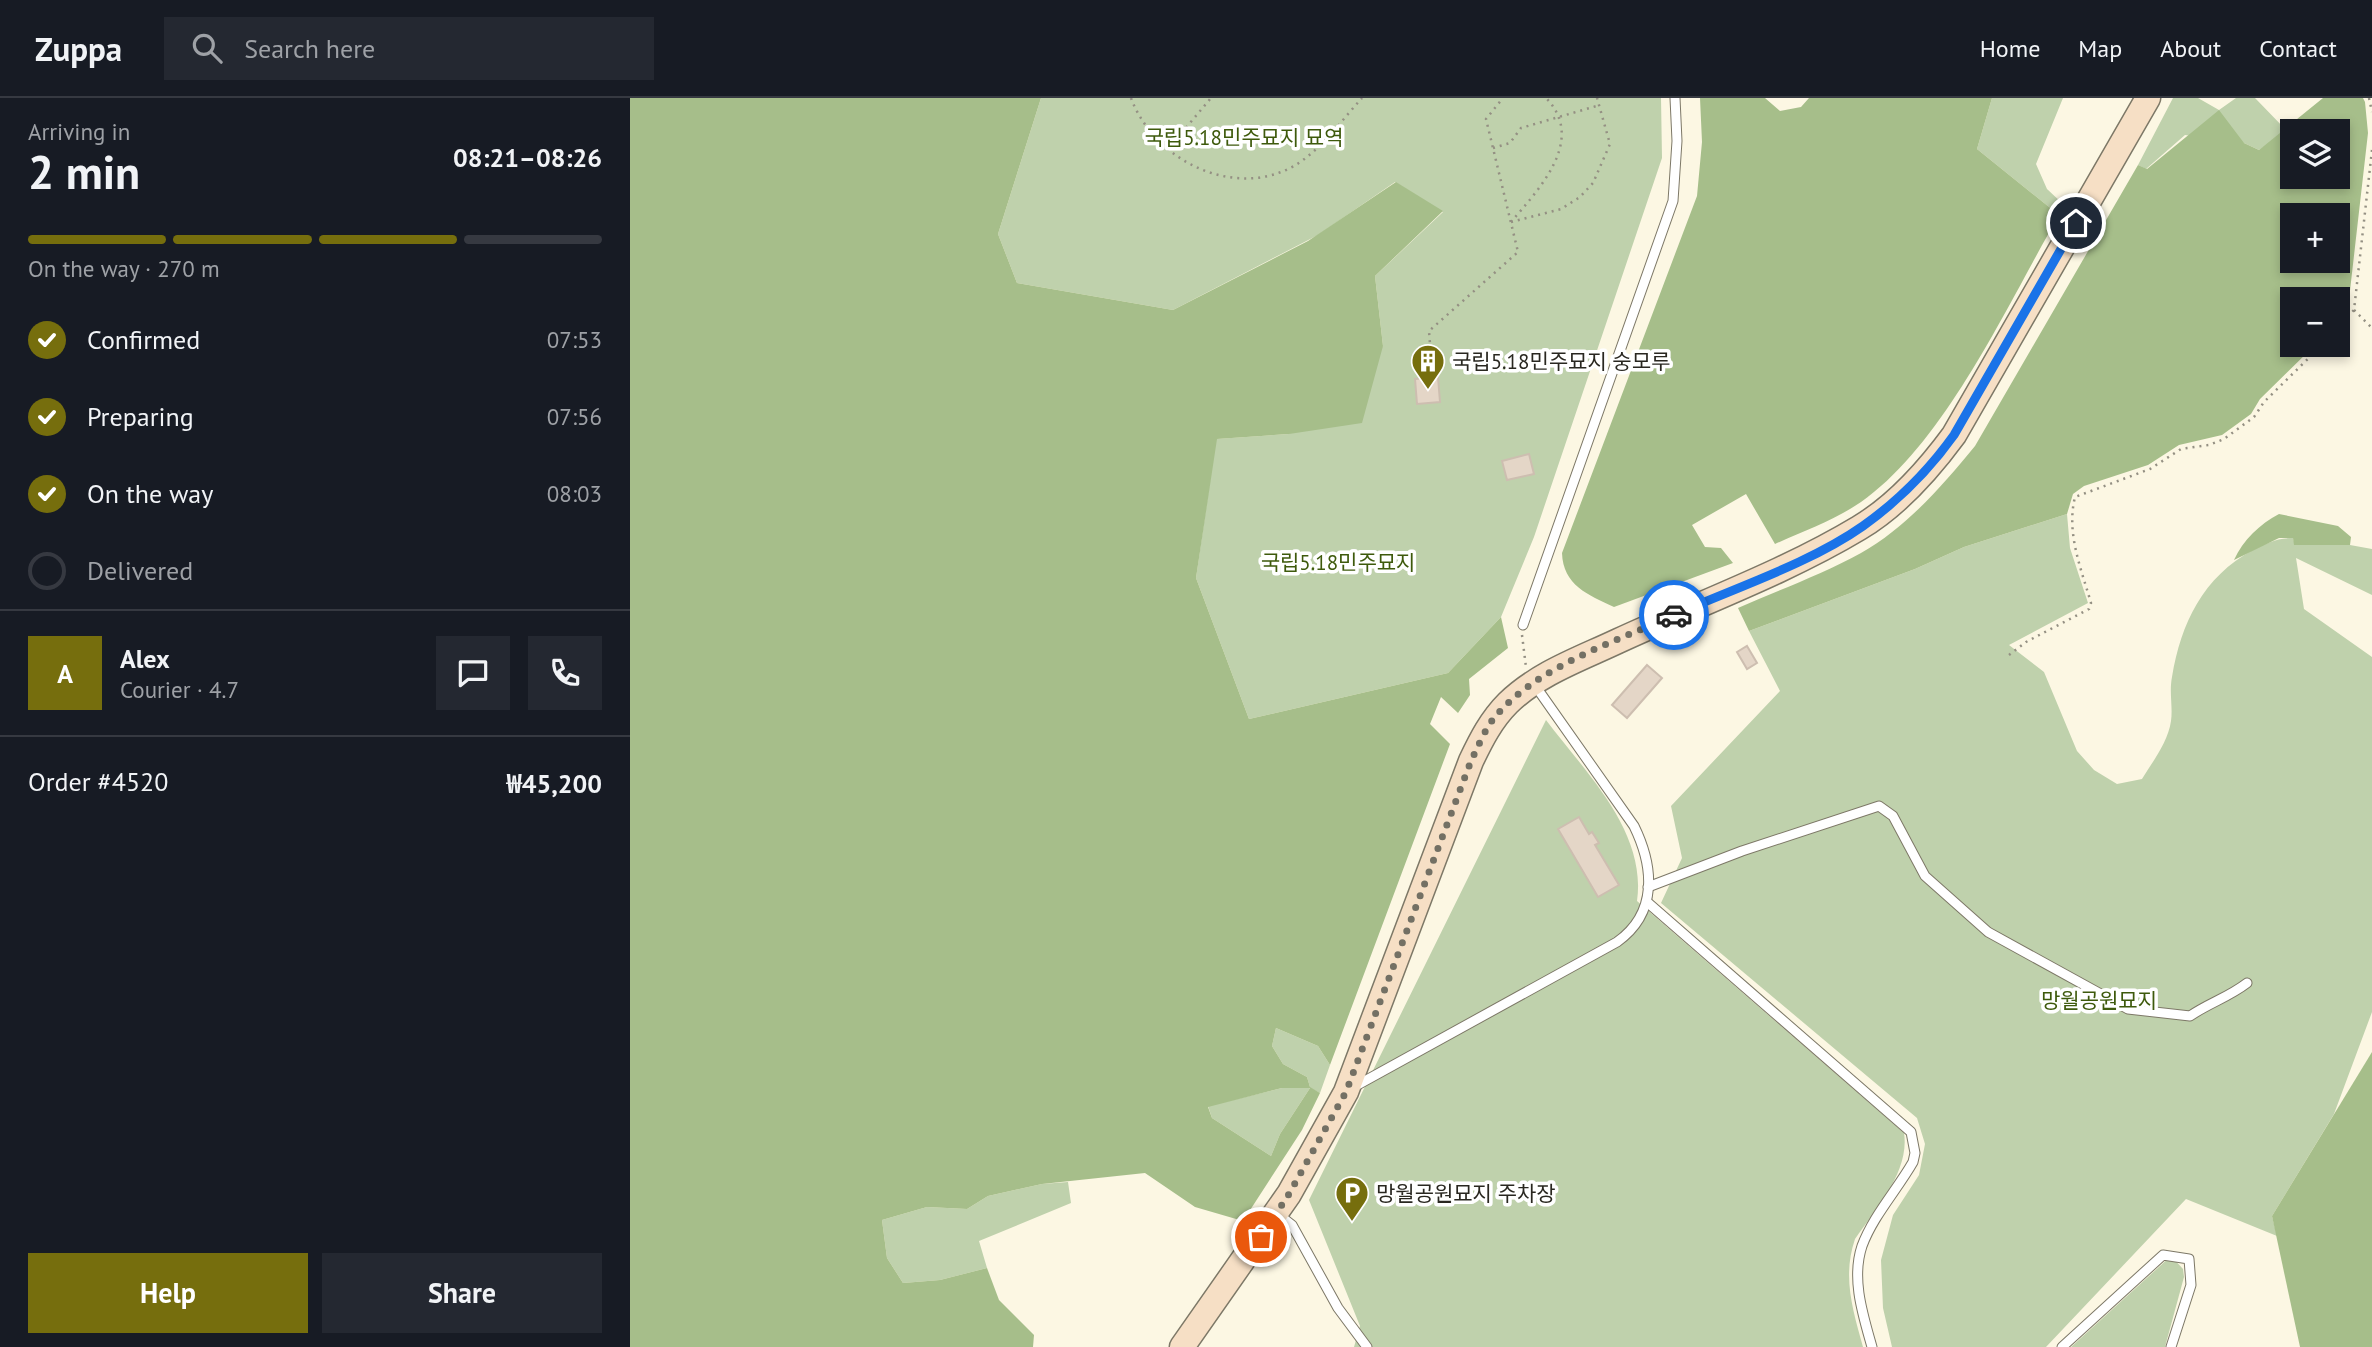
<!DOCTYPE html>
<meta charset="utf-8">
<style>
:root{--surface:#171b24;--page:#242831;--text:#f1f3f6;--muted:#9ea1a6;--line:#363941;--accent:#766e0d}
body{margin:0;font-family:"PT Sans","Noto Sans KR",sans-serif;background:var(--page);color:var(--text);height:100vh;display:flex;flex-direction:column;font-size:26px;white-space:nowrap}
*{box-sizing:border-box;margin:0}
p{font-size:23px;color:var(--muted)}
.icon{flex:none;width:38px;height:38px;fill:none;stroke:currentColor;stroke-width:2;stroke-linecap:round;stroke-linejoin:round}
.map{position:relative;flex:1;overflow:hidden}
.side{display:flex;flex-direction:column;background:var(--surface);width:630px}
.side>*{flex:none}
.buttons{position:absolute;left:1650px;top:21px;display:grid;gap:14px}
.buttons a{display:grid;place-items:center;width:70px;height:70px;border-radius:0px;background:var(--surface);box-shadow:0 4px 10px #0003;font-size:35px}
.pin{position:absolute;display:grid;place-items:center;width:60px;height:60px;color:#fff;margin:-30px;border:4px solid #fff;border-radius:50%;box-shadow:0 2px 7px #0007}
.courier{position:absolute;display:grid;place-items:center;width:70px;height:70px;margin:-35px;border:5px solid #1a73e8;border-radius:50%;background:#fff;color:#222;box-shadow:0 2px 9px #0007}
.head em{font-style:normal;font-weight:700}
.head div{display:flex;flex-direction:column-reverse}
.head{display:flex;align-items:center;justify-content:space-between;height:119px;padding:0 28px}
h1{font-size:46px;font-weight:700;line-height:52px}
.bar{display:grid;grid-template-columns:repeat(4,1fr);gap:10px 7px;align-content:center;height:84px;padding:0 28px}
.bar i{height:9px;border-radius:5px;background:var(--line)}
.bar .active{background:var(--accent)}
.bar p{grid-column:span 4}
.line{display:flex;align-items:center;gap:18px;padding:0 28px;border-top:2px solid var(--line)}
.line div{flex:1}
.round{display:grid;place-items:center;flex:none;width:74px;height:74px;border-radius:0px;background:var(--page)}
ol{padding:0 28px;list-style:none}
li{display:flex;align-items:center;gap:21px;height:77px}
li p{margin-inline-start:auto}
li .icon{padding:7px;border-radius:50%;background:var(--accent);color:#fff;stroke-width:4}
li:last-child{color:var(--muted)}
li i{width:38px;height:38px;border:4px solid var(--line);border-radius:50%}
.primary-button{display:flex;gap:14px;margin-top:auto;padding:14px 28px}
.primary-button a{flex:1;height:80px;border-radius:0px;background:var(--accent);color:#fff;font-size:28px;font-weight:700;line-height:80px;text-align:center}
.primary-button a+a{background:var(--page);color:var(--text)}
header{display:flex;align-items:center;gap:42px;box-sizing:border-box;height:98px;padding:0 35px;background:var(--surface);border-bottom:2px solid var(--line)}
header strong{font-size:33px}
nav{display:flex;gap:38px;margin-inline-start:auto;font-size:24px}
.search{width:490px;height:63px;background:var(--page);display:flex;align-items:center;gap:18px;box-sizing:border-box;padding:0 24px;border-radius:0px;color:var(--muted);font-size:26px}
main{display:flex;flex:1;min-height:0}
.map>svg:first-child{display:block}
.green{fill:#bfd1ac}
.forest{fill:#a6be8a;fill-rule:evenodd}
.building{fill:#e4d6c7;stroke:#cdbeb0;stroke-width:2}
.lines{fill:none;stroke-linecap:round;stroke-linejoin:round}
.lane-casing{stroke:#7d7867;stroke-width:11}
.secondary-casing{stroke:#7d7867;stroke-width:27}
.path{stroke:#949083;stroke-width:2.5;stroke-dasharray:2 5;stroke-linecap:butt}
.lane{stroke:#fff;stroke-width:9}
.secondary{stroke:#f6dfc5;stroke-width:24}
.done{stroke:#737064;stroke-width:7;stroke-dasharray:0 12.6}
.route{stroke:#1a73e8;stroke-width:9}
.labels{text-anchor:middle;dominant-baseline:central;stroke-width:7;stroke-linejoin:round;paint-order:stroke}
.park-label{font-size:21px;fill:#3e5a0c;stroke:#fff}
.poi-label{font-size:21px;fill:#292720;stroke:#fff;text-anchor:start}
</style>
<header>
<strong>Zuppa</strong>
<div class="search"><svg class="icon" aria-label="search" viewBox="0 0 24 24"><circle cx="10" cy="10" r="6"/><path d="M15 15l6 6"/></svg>Search here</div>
<nav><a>Home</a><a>Map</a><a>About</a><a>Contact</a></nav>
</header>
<main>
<section class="side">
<div class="head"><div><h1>2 min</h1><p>Arriving in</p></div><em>08:21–08:26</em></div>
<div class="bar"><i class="active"></i><i class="active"></i><i class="active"></i><i></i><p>On the way · 270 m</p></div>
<ol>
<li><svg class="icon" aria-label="check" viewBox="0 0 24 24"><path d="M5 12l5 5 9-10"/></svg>Confirmed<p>07:53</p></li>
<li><svg class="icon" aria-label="check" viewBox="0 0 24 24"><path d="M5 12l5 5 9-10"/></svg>Preparing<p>07:56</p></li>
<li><svg class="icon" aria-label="check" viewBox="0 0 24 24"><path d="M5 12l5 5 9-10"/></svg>On the way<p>08:03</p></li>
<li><i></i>Delivered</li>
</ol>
<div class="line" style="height:126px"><b class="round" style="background:var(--accent);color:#fff">A</b><div><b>Alex</b><p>Courier · 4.7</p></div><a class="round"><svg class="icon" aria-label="chat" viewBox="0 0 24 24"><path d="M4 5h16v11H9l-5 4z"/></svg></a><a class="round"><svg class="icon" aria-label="phone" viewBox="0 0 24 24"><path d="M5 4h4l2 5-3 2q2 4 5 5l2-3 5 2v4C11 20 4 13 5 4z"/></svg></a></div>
<div class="line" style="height:91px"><div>Order #4520</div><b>₩45,200</b></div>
<div class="primary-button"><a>Help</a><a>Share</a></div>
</section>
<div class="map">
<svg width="1742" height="1249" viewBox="0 0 1742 1249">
<rect width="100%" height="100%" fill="#fcf7e3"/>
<g class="green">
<path d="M411 0H1031L1032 60 904 439 871 519 818 575 619 621 566 480 586 341 659 336 753 248 745 178 813 114 765 84 688 137 543 212 387 185 368 136Z"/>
<path d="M1362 0H1433L1406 66 1417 91 1433 106 1429 117 1347 51Z"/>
<path d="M1543 0H1568L1589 12 1606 0H1625L1657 33 1629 52 1614 45 1555 37 1516 71 1508 67Z"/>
<path d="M1437 416 1440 450 1458 505 1379 547 1414 574 1447 653 1464 672 1487 686 1512 681C1523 663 1538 644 1541 623 1543 609 1539 594 1542 579 1551 525 1573 479 1623 452 1637 445 1647 440 1663 440L1665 447H1720L1742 451V497L1666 460 1674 511 1742 559V914L1704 1016 1642 1118 1647 1138 1556 1101 1416 1249H1262L1253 1210 1251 1162 1263 1117 1289 1077 1295 1046 1287 1020 1031 805 1052 760 1041 708 1150 593 1119 533 1285 471 1334 449Z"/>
<path d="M916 622C955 674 1017 733 1007 803L1274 1035C1280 1073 1246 1111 1225 1141 1212 1179 1223 1212 1233 1249H724L730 1228 679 1102Z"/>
<path d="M646 930 688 948 700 967 690 995 680 990 650 1036 641 1058 582 1020 578 1008 652 990 680 989 677 979 653 966 642 948Z"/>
<path d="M438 1084 441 1105 349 1143 357 1170 310 1182 273 1185 257 1160 252 1122 297 1109 337 1111 358 1098 412 1086Z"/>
<path d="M1541 1158 1553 1171 1554 1179 1535 1249H1441Z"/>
</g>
<g class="forest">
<path d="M0 0H411L368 136 387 185 543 212 678 143 766 84 813 113 745 178 753 248 732 325 659 336 587 341 566 480 619 621 818 575 871 519 878 550 839 581 840 597 828 615 811 599 800 626 820 646 700 967 688 948 646 930 642 948 653 966 677 979 680 989 690 995 672 1032 613 1123 565 1109 515 1075 412 1086 358 1098 337 1111 297 1109 252 1122 257 1160 273 1185 310 1182 357 1170 369 1202 404 1237 403 1249H0ZM652 990H680L650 1036 641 1058 582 1020 578 1009Z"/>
<path d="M1070 0H1135L1150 13 1171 9 1179 0H1362L1347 51 1429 117C1377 207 1315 345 1231 404 1205 422 1174 433 1145 446L1116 396 1062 427 1075 449 1091 450 1103 465 984 509C958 497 933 487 932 455L1067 98 1072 44Z"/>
<path d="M1693 0H1733L1735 4 1738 35 1718 210 1708 222V201H1662V247H1685L1630 301 1621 316 1592 337 1549 347 1518 367 1454 388 1443 396 1437 416 1334 449 1285 471 1119 533 1108 510C1149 492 1193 476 1231 455 1277 429 1312 388 1345 348L1508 67 1517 71 1589 12 1614 45 1629 52ZM1662 33H1708V79H1662ZM1662 117H1708V163H1662Z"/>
<path d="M1649 416 1708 428 1721 439 1720 447H1664L1663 440H1649L1604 462C1613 442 1630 426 1649 416Z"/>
<path d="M1742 954V1249H1670L1642 1118Z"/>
</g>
<g class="building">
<path d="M808 279 810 304 787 306 785 281Z"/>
<path d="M899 356 904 376 877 382 872 363Z"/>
<path d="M1117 548 1127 565 1117 571 1107 554Z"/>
<path d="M1017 567 1032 580 997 620 982 607Z"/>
<path d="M949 719 959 736 962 734 969 745 965 747 989 787 968 799 928 731Z"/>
</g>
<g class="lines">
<defs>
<g id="lane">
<path d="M893 527 1043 103 1047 43 1045 0"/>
<path d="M1018 789 1112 753 1249 708 1263 718 1295 778 1358 834 1498 911 1560 918C1579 905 1599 899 1617 885"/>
<path d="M1017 804 1281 1034 1285 1055 1283 1064C1267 1092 1243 1118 1232 1148 1221 1181 1233 1217 1242 1249"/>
<path d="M722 990 987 844C1028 815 1024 769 1004 728L904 586"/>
<path d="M648 1116 662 1127 708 1210 737 1249"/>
<path d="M1432 1249 1533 1157 1559 1161 1561 1187 1541 1249"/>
</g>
<path id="secondary" d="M552 1249 659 1096 716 994 841 663C851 642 861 622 878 605 909 575 950 561 988 543 1068 506 1154 475 1229 430 1266 408 1299 371 1324 337L1518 0"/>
</defs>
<use href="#lane" class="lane-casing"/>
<use href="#secondary" class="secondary-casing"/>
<g class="path">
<path d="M501 0C524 62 603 102 664 68 691 52 711 23 732 0"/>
<path d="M1739 0 1742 14"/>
<path d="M863 50 880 45 891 30 970 7"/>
<path d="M538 51 581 0"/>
<path d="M1742 52 1724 212 1742 230"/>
<path d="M881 124 931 111 950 99 963 85 980 46 967 0"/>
<path d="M881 124C908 92 957 42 916 0"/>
<path d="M1708 229 1724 212"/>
<path d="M802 272 799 233 888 154 856 21 873 0"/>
<path d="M892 537 896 569"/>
<path d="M1379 557 1396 544 1459 511 1461 505C1451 470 1436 435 1445 399L1520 371 1551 351 1579 347 1594 341 1624 319 1634 304 1692 247"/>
</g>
<use href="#lane" class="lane"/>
<use href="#secondary" class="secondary"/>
</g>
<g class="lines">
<path class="done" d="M631 1139 659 1096 716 994 841 663C848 649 854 633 864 620 907 568 983 545 1044 517"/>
<path class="route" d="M1044 517C1104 490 1179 466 1233 428 1268 403 1299 372 1324 337L1446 125"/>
</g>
<defs>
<symbol id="building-pin" viewBox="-11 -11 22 30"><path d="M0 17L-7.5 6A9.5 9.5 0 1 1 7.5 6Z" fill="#766e0d" stroke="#fff"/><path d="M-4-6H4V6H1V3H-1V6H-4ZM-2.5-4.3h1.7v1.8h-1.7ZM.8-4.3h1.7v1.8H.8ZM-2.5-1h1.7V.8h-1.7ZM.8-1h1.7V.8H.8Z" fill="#fff"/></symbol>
<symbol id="parking-pin" viewBox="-11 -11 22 30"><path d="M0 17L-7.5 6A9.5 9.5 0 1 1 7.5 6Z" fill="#766e0d" stroke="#fff"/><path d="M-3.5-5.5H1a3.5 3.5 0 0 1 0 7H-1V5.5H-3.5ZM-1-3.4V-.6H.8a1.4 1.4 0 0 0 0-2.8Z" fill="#fff"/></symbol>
</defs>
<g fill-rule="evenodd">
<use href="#building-pin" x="779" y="244" width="38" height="52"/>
<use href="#parking-pin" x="703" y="1076" width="38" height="52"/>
</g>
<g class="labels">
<g class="park-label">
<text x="614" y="39">국립5.18민주묘지 묘역</text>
<text x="708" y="464">국립5.18민주묘지</text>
<text x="1469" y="902">망월공원묘지</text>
</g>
<g class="poi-label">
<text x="822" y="263">국립5.18민주묘지 숭모루</text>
<text x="746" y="1095">망월공원묘지 주차장</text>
</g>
</g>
</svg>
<div class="buttons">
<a><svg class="icon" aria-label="layers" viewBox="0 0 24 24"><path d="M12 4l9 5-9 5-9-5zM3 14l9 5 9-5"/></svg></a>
<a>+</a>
<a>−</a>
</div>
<div class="pin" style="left:631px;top:1139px;background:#ea580c"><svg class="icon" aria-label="bag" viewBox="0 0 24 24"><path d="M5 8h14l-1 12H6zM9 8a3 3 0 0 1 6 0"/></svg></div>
<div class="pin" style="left:1446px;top:125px;background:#1f2937"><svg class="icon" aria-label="home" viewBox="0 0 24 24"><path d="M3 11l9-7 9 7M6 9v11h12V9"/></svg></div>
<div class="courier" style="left:1044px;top:517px"><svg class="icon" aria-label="car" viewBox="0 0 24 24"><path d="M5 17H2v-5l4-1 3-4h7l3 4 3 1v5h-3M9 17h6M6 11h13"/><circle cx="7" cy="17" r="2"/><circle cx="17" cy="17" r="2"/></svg></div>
</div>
</main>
